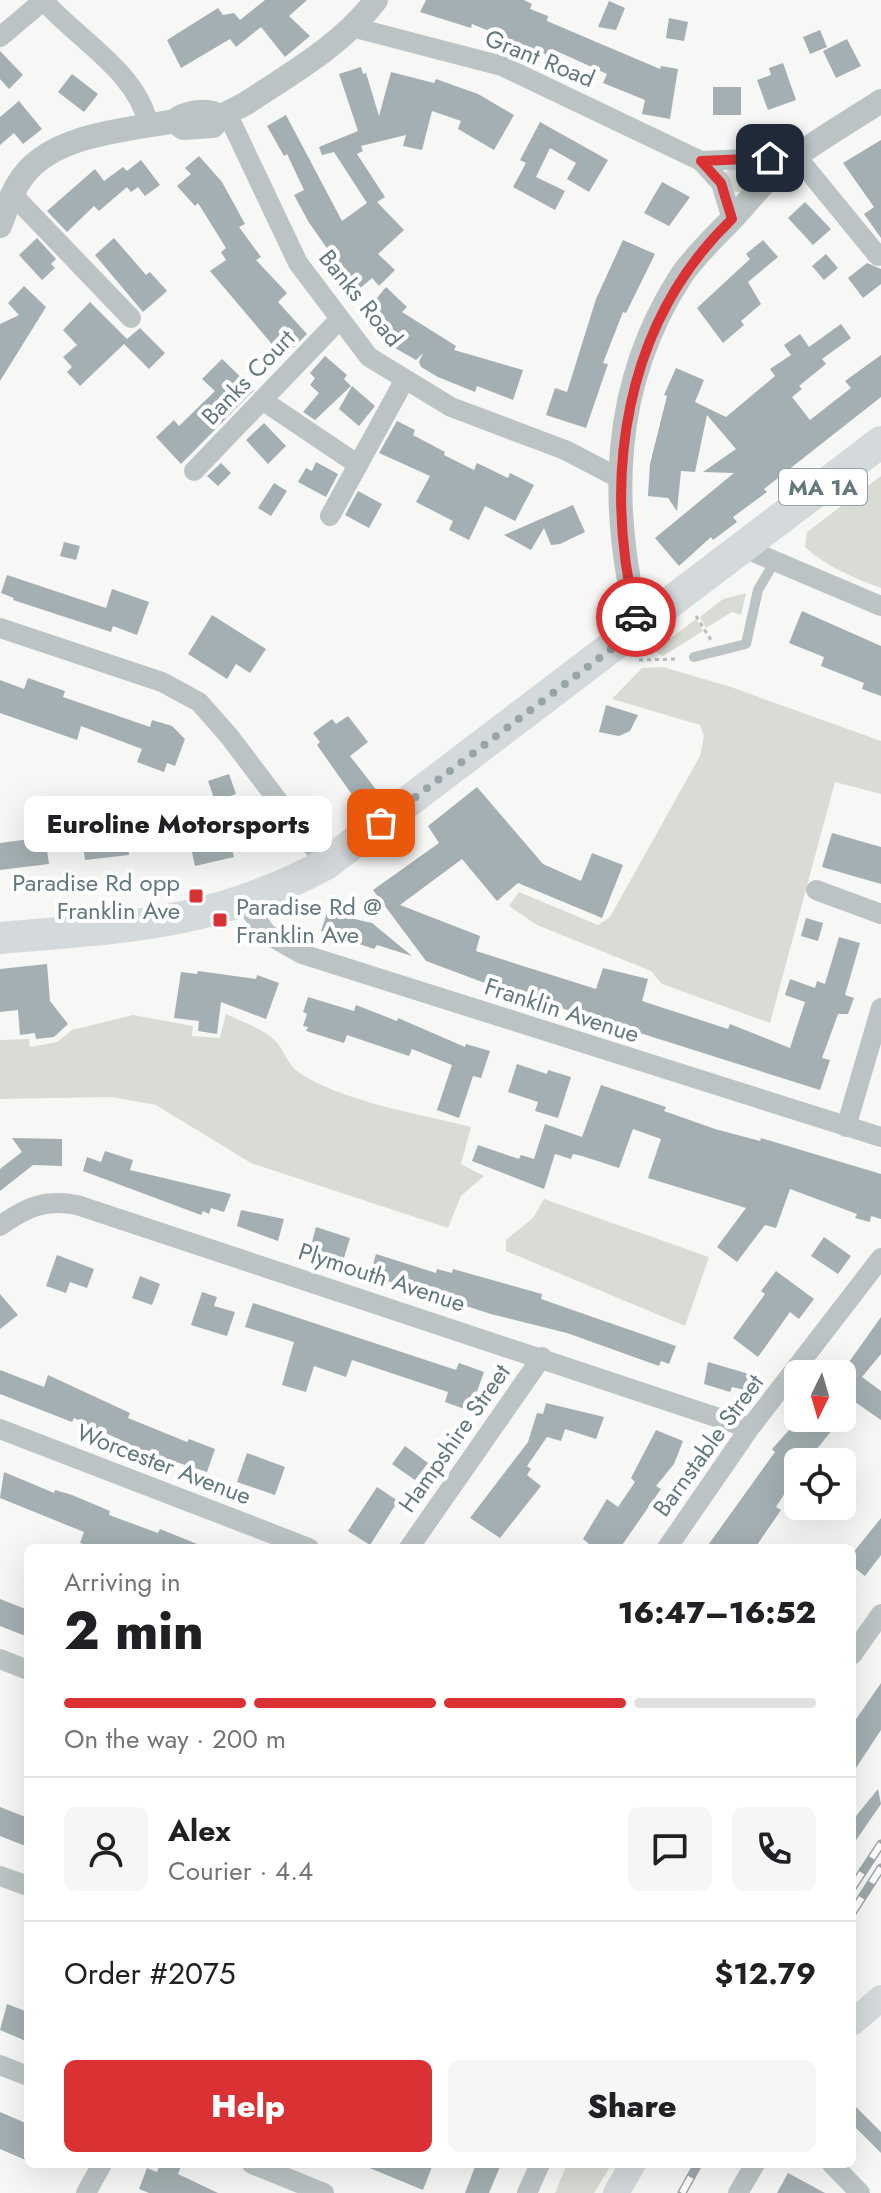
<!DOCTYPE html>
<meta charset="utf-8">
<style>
:root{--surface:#fff;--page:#f6f6f6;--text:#202124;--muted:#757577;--line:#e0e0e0;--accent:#da3234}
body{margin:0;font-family:Jost,sans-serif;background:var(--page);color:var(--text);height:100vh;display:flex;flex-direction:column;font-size:30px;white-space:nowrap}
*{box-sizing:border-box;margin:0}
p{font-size:26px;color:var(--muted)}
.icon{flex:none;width:44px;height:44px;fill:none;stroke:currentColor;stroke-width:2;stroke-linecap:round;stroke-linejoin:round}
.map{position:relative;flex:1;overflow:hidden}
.details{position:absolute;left:24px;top:1544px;width:832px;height:624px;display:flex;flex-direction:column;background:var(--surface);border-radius:12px;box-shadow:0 8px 32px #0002}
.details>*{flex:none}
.needle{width:52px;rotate:185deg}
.fabs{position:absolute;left:784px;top:1360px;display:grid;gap:16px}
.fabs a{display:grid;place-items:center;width:72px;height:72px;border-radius:12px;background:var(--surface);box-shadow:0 8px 32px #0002;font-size:40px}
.pin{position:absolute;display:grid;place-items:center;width:68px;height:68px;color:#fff;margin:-34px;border-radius:16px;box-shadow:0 4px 12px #0006}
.courier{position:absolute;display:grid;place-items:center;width:80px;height:80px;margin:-40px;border:6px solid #da3234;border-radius:50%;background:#fff;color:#222;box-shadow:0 2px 10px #0007}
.bubble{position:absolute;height:56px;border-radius:12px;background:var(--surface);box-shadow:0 8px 32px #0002;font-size:26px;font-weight:800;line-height:56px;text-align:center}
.headline em{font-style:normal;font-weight:800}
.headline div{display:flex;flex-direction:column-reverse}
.headline{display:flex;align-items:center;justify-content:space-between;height:136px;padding:0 40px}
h1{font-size:52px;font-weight:800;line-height:60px}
.bar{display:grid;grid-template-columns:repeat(4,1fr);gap:12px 8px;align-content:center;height:96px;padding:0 40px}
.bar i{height:10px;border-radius:6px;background:var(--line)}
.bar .on{background:var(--accent)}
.bar p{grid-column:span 4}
.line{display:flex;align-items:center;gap:20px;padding:0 40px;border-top:2px solid var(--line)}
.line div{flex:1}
.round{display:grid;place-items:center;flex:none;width:84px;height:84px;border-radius:12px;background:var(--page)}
.cta{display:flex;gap:16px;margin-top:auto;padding:16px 40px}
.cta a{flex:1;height:92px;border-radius:12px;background:var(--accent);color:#fff;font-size:32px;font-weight:800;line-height:92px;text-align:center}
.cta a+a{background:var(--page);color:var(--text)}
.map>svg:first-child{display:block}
.green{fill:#d9dcd4}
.building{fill:#a3afb2}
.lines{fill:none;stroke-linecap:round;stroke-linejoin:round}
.path{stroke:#b7bcbd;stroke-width:3;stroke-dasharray:4 4;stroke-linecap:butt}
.service{stroke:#bcc3c4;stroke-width:10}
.minor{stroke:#bcc3c4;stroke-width:20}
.tertiary{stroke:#bcc3c4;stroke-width:24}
.secondary{stroke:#d4d9db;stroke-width:26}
.trunk{stroke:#d4d9db;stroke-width:32}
.rail-casing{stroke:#9ea8ab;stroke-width:9}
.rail{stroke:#fff;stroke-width:6;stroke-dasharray:18;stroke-linecap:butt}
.done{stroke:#97a5a8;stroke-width:8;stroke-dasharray:0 14.4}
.route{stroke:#da3234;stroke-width:10}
.poi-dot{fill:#da3234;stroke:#fff;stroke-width:3}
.labels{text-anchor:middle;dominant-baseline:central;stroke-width:8;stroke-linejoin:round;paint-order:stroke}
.shield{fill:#fff;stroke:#92a1a5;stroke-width:2}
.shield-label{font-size:22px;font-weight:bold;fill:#64797e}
.street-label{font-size:24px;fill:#64797e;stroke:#fff}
.poi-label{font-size:24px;fill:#64797e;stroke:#fff;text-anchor:end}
</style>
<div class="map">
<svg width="881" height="2193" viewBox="0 0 881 2193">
<rect width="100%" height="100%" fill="#f7f7f5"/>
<g class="green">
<path d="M761 166 765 169 741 192H735L724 174 729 169Z"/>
<path d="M881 476V588C855 578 826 567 805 547L807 532Z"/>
<path d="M746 593 741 615 732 612 706 628 700 617 723 599Z"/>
<path d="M696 619 703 631 663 656 654 651Z"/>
<path d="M663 667 731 687 881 741V794L835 782 770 1023 662 984 651 971 537 925 509 906 519 892 598 925 610 917 700 756 704 736 700 725 612 699 642 668Z"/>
<path d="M226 1014C242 1022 268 1030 279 1045 288 1059 289 1067 306 1077 351 1103 420 1114 471 1127L461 1164 484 1176 461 1196 448 1228 251 1163 156 1105 112 1097 0 1099V1040L29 1039 30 1047 57 1042 72 1030 133 1015 193 1026 192 1036 220 1038Z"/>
<path d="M544 1199 709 1257 685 1326 506 1251V1240L533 1218Z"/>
<path d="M567 2164H612L594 2193H555Z"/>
</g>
<g class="building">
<path d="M265 0H307L289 16 310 36 285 57 261 27 236 47 230 39 181 68 167 40 218 8 223 15 234 13 240 20Z"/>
<path d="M426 0H524L532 4 530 9 548 16 547 21 660 69 661 66 678 69 670 119 642 114 645 100 603 83 607 74 552 49 549 56 472 24 471 28 420 12Z"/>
<path d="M609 1 625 8 616 30 598 27Z"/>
<path d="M669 18 688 22 684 41 666 38Z"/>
<path d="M820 30 827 47 810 54 803 37Z"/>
<path d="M847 39 861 66 836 78 823 51Z"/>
<path d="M0 51 23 75 9 89 0 79Z"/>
<path d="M783 63 796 100 768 110 757 80 771 75 769 68Z"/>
<path d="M361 67 363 74 366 73 379 116 391 72 434 83 436 79 478 94 514 115 494 150 458 129 461 121 432 111 422 150 403 146 406 135 361 146 363 151 357 154 385 197 377 202 404 230 378 254 395 270 379 286 372 278 350 297 339 286 347 277 308 221 294 195 304 190 287 154 284 156 267 126 286 115 342 221 367 203 334 152 322 155 319 147 358 131 339 74Z"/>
<path d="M72 74 98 94 84 112 58 92Z"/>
<rect x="713" y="87" width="28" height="28"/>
<path d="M19 101 42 129 23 144 14 133 0 145V117Z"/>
<path d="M540 122 608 160 589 192 567 179 576 163 550 148 536 177 565 191 555 210 513 187 526 163 520 160Z"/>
<path d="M881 140V238L864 214 874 207 843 163Z"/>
<path d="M199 156 222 182 245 224 239 227 261 257 256 260 287 293 278 302 307 334 289 352 282 344 276 349 210 271 226 260 221 252 226 248 198 203 195 206 177 186 191 174 185 168Z"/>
<path d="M141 160 160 185 145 196 138 187 131 192 127 187 99 211 94 206 67 232 47 211 95 169 104 181 123 167 127 171Z"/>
<path d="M662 182 690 197 669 226 644 213Z"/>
<path d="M805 202 831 229 813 245 788 218Z"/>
<path d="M37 238 56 259 51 264 55 268 42 280 19 255Z"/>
<path d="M114 238 146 275 150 272 167 291 143 312 95 255Z"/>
<path d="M623 240 655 254 626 313 623 312 603 363 608 364 586 428 546 415 555 388 567 392 596 299Z"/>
<path d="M763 240 778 257 748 282 761 304 741 321 744 325 723 343 697 308 750 259 746 254Z"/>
<path d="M826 254 838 268 824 280 812 266Z"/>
<path d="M867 263 881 269V284L863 298 848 278Z"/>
<path d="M24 286 46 307 0 381V324L19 315 8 303Z"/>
<path d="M386 287 407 307 402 312 456 346 454 350 523 370 513 400 477 386 475 392 438 377 421 367 419 362 423 353 416 360 395 348 362 316Z"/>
<path d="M90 302 127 339 140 328 165 353 149 369 124 344 80 386 67 372 72 367 63 357 77 345 63 330Z"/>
<path d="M841 324 851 338 822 359 826 364 799 386 802 389 792 397 810 420 851 388 845 381 881 355V397L764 489 767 492 733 517 737 522 713 540 711 537 679 566 655 538 734 473 703 472 736 449 707 415 695 472 681 471 677 511 668 498 648 496 650 464 667 396 664 395 676 368 704 380 695 402 726 417 775 376 770 369 791 355 784 345 800 334 809 347Z"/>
<path d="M325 356 347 375 344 379 351 386 315 420 303 412 319 393 310 385 315 378 310 373Z"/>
<path d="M222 359 254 390 181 464 156 437 174 420 179 426 215 391 202 379Z"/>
<path d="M352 386 375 406 359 426 339 409Z"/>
<path d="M397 421 415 430 413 435 445 452 444 455 474 470 477 463 508 478 510 473 534 485 515 521 485 506 469 540 449 530 453 521 416 502 430 476 379 453Z"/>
<path d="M264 423 286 446 268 464 246 440Z"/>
<path d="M316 462 338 474 326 497 298 482 306 468 312 471Z"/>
<path d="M221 463 231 473 218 486 207 476Z"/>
<path d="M274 483 287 491 271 516 258 508Z"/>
<path d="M358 491 382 504 369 528 345 515Z"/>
<path d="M573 505 585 532 560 544 551 545 544 528 531 550 504 535Z"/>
<path d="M64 542 80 546 76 560 60 556Z"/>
<path d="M7 575 106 608 112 589 149 602 137 635 113 626 111 632 13 600 14 598 1 593Z"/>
<path d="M802 611 881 646V696L862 689 864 683 821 666 824 657 789 643Z"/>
<path d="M212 615 266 649 250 673 236 664 227 679 188 654Z"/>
<path d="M28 678 65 691 63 697 150 727 152 720 172 726 185 739 175 766 167 763 164 772 137 762 142 749 81 726 77 740 0 713V680L24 689Z"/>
<path d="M606 705 638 715 630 731 619 736 599 732Z"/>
<path d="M348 716 368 742 350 756 378 792 360 806 317 745 320 742 313 733 332 719 336 724Z"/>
<path d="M229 774 236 794 215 801 208 781Z"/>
<path d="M477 787 543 864 581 881 592 853 623 865 602 918 518 883 497 901 462 859 400 905 480 936 476 951 596 989 603 968 648 979 642 1001 728 1029 730 1024 790 1048 805 1002 785 995 790 979 815 988 817 981 825 984 839 937 860 943 845 995 854 998 848 1014H838L822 1058 830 1060 820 1090 501 989 426 961 373 890 439 843 428 826Z"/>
<path d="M125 827 129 855 85 860 81 833Z"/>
<path d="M227 829 234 857 195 866 190 843Z"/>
<path d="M832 833 881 847V884L822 867Z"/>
<path d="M45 837 49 864 0 870V843Z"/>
<path d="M355 900 350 918 372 923 412 956 377 945 374 949 321 931 328 910Z"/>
<path d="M806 918 823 923 818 941 801 936Z"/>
<path d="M47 964 50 1001 68 1024 54 1037 36 1039 35 1033 20 1035 18 1010 0 1012V969Z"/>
<path d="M198 971 256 979 257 975 279 983 266 1019 221 1002 217 1034 198 1031 199 1021 174 1018 181 972 197 974Z"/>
<path d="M308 997 354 1011 356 1005 397 1021 398 1018 465 1047 466 1044 490 1051 481 1078 473 1076 459 1118 437 1110 452 1065 412 1049 409 1056 347 1035 344 1043 306 1031 308 1027 303 1026 307 1014 303 1012Z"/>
<path d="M517 1064 547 1074 548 1070 571 1077 558 1118 535 1111 538 1102 508 1092Z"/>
<path d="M601 1085 666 1107 664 1111 715 1129 760 1141 761 1138 881 1174V1219L871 1216 870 1222 855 1218 857 1214 790 1189 776 1228 765 1225 737 1262 717 1247 746 1208 648 1178 661 1139 633 1129 619 1168 582 1156 573 1154 571 1159 555 1154 544 1189 472 1161 478 1145 519 1159 521 1155 534 1159 545 1124 582 1137Z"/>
<path d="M12 1138 62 1139V1166L33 1165 0 1191V1169L22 1152Z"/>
<path d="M105 1151 133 1160 130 1170 231 1194 224 1212 211 1208 209 1214 203 1211 201 1215 83 1171 87 1157 101 1162Z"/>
<path d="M241 1210 284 1219 278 1241 237 1226Z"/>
<path d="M316 1227 350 1238 343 1261 318 1253 320 1245 312 1242Z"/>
<path d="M824 1237 851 1256 838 1274 811 1256Z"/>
<path d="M376 1254 436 1273 437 1269 452 1273 453 1269 542 1294 541 1299 676 1346 669 1364 661 1361 659 1366 567 1333 491 1314 384 1280 385 1275 371 1271Z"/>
<path d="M57 1255 94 1269 87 1288 70 1282 66 1293 46 1286Z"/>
<path d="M776 1271 814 1299 799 1319 790 1312 758 1357 733 1338 765 1294 761 1291Z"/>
<path d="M140 1276 160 1284 152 1305 132 1298Z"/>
<path d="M202 1292 217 1297 214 1306 235 1312 227 1336 191 1325Z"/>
<path d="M0 1294 18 1315 0 1329Z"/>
<path d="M253 1303 456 1370 459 1363 484 1372 470 1411 445 1402 448 1392 352 1360 346 1377 314 1366 306 1392 282 1385 294 1342 245 1327Z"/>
<path d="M881 1317V1354L862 1377 881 1391V1420L842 1393V1372Z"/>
<path d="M708 1362 749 1374 745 1390 732 1387 730 1392 704 1384Z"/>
<path d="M0 1370 44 1387 48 1375 130 1413 128 1418 187 1442 189 1439 215 1449 207 1472 148 1453 74 1418 72 1422 0 1394Z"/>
<path d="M546 1403 604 1417 596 1439 565 1429 561 1441 547 1437 527 1466 531 1469 527 1475 541 1486 500 1538 470 1518 528 1442 537 1413 543 1414Z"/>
<path d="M800 1418H831L826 1424 833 1429 806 1462H798V1473L776 1507 781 1510 755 1548H706L775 1452 772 1449Z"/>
<path d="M656 1430 683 1441 674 1464 656 1486 661 1489 620 1548H594L583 1539 607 1499 618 1507 635 1482 631 1478Z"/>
<path d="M405 1446 428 1463 415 1480 392 1464Z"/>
<path d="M247 1453 285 1467 275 1495 237 1482Z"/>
<path d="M4 1472 54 1493 55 1490 72 1495 110 1511 109 1515 158 1533 160 1529 207 1548H94L80 1543 84 1532 0 1498Z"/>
<path d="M377 1487 398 1501 370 1545 348 1531Z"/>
<path d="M881 1518V1555L865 1576 852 1566V1554Z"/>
<path d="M0 1599 28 1610V1637L0 1626Z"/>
<path d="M881 1683V1730L852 1774V1725Z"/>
<path d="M878 1789 881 1804 852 1846V1821Z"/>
<path d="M0 1807 28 1818V1847L0 1836Z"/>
<path d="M7 2004 28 2012V2042L0 2030Z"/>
<path d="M852 2103 881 2132V2153L852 2124Z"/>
<path d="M0 2112 28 2124V2161L0 2149Z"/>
<path d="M160 2164H182L178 2174 218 2193H149L139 2189 147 2168 157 2172Z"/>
<path d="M360 2164H433L423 2190Z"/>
<path d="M476 2164H501L489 2193H465Z"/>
<path d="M788 2173 825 2193H777Z"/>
</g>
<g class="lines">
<g class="path">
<path d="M696 616 711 640"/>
<path d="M639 660 679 659"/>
</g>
<path class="service" d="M694 657 746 644 758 590 775 561"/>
<g class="minor">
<path d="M43 0C79 41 137 71 149 126"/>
<path d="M352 27 502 66 701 161 721 183 732 219"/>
<path d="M0 37 44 0"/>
<path d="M227 113 298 263 369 357 451 407 565 450 619 478"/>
<path d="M701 161 797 157 878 256"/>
<path d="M12 194 131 318"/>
<path d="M262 400 357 464"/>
<path d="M194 471 339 320"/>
<path d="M330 516 404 381"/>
<path d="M744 548 881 606"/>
<path d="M0 628 162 682 199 702 229 736 326 864"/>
<path d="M816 890 881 914"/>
<path d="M245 903 267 934 302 954 881 1137"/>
<path d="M846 1127 881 1008"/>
<path d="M0 1226C26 1207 45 1199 77 1205L749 1428"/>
<path d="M0 1429 309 1548"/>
<path d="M409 1548 542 1357"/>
<path d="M667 1548 749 1429 881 1258"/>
<path d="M852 1655 881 1614"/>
<path d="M0 1659 28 1670"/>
<path d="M0 1876 28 1886"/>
<path d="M0 2065 28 2076"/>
<path d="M252 2164 324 2193"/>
<path d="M832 2164 860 2193"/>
<path d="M86 2193 102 2164"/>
<path d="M527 2193 540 2164"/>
<path d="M738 2193 755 2164"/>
</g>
<g class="tertiary">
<path d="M219 116C209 108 184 112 175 121L183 128 213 126C222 113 235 110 248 102 293 72 343 44 376 0"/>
<path d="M0 226C7 208 12 190 24 175 55 134 128 130 175 121"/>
<path d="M639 628C609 506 610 386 681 276 696 254 716 236 734 217 750 200 765 179 784 165 815 141 849 122 881 101"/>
</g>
<g class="secondary">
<path d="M852 2023 881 1998"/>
<path d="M616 2193 633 2164"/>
</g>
<path class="trunk" d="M0 938C125 927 212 926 326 864L881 442"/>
<defs>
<g id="rail">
<path d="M852 1888 881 1844"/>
<path d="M852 1913 881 1868"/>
<path d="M682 2193 698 2164"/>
</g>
</defs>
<use href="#rail" class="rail-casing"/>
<use href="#rail" class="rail"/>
</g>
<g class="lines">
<path class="done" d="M381 823 639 628 636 617"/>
<path class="route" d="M636 617C602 476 624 323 732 219L721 183 701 161 770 158"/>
</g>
<g class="poi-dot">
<rect x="188" y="888" width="16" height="16" rx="4"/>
<rect x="212" y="912" width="16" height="16" rx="4"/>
</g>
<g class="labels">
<rect class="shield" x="779" y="469" width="88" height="36" rx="6"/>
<g class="shield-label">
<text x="823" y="487">MA 1A</text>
</g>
<g class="street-label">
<text transform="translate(540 58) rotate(22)">Grant Road</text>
<text transform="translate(361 298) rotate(51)">Banks Road</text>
<text transform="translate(248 377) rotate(-46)">Banks Court</text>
<text transform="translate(562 1010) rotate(18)">Franklin Avenue</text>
<text transform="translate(382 1277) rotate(18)">Plymouth Avenue</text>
<text transform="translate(454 1438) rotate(-55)">Hampshire Street</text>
<text transform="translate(708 1445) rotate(-54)">Barnstable Street</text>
<text transform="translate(164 1464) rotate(21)">Worcester Avenue</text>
</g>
<g class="poi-label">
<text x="180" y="882">Paradise Rd opp<tspan x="180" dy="28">Franklin Ave</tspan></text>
<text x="236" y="906" text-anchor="start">Paradise Rd @<tspan x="236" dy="28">Franklin Ave</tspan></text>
</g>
</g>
</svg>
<div class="fabs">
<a><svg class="needle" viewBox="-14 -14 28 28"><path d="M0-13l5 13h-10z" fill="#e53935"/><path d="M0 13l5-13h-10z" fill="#757577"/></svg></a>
<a><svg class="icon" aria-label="locate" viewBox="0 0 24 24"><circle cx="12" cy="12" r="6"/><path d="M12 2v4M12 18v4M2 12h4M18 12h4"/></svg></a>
</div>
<div class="pin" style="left:381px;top:823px;background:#ea580c"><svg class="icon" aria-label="bag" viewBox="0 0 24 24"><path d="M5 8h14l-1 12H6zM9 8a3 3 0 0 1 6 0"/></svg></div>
<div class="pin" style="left:770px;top:158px;background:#1f2937"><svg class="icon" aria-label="home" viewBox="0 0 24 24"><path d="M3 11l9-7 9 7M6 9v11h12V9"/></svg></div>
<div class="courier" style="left:636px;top:617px"><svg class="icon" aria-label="car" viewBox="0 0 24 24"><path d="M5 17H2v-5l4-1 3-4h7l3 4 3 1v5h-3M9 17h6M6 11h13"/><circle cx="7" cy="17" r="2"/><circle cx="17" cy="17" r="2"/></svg></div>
<div class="bubble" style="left:24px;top:796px;width:308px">Euroline Motorsports</div>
<section class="details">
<div class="headline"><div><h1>2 min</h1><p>Arriving in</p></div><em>16:47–16:52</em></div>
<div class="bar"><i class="on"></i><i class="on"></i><i class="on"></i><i></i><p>On the way · 200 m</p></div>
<div class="line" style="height:144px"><a class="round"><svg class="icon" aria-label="person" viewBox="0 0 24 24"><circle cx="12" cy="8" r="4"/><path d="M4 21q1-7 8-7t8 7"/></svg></a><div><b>Alex</b><p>Courier · 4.4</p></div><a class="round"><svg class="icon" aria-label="chat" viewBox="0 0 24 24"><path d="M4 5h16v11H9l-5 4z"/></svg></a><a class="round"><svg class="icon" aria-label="phone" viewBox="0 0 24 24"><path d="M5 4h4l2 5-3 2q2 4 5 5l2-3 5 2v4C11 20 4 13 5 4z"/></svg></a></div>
<div class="line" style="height:104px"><div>Order #2075</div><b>$12.79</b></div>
<div class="cta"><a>Help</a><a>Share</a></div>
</section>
</div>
